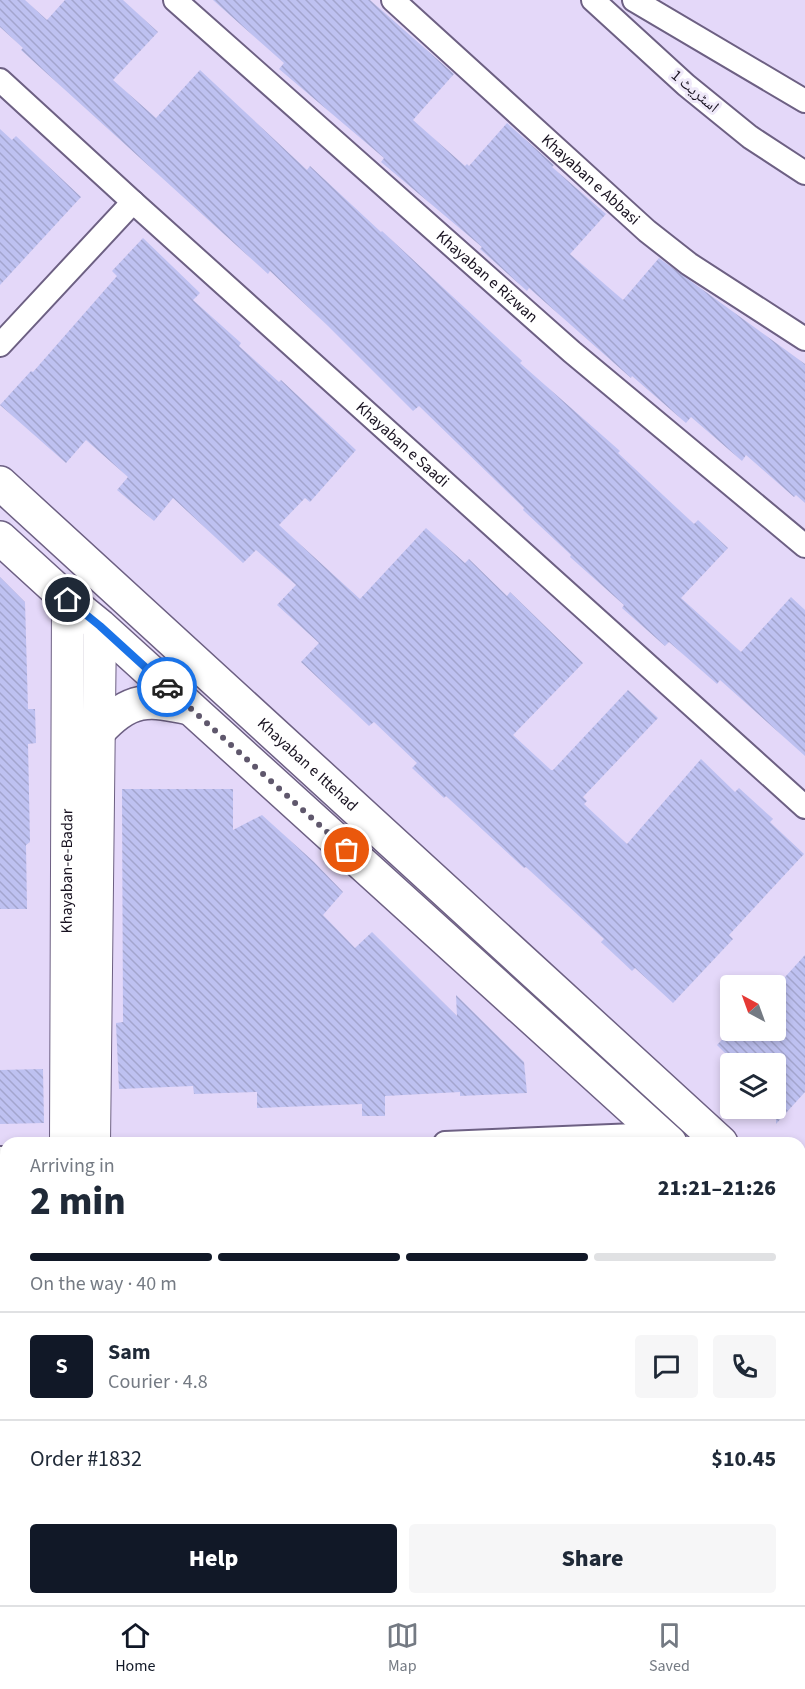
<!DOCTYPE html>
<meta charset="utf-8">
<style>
:root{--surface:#fff;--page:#f6f6f7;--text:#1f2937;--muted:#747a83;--line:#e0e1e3;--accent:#111827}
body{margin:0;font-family:"Source Sans 3","Noto Naskh Arabic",sans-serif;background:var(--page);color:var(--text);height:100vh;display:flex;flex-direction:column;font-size:22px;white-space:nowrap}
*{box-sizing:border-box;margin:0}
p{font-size:20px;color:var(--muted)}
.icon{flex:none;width:33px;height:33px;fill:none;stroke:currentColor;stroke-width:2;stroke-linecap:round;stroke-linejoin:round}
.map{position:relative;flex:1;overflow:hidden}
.drawer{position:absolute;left:0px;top:1137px;width:806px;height:468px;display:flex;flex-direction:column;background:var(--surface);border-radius:18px 18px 0 0;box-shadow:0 3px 9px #0003}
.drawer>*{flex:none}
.needle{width:39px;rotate:319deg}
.controls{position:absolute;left:720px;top:975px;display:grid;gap:12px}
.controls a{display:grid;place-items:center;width:66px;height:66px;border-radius:6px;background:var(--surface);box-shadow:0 3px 9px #0003;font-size:30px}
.pin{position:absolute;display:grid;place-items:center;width:51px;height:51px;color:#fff;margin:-26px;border:3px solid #fff;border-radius:50%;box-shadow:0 2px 6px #0007}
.courier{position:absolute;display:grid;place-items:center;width:60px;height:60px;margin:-30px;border:4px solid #1a73e8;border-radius:50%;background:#fff;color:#222;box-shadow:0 2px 8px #0007}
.head em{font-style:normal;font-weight:800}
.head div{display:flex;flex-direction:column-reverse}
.head{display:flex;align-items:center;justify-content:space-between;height:102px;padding:0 30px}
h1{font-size:39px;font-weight:800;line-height:45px}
.bar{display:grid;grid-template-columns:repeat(4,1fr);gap:9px 6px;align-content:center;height:72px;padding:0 30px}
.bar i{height:8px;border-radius:4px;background:var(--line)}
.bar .current{background:var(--accent)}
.bar p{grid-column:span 4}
.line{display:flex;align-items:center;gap:15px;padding:0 30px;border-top:2px solid var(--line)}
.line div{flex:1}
.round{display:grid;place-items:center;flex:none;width:63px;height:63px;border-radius:6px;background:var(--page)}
.primary-button{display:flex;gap:12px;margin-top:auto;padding:12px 30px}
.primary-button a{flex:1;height:69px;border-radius:6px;background:var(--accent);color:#fff;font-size:24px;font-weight:800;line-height:69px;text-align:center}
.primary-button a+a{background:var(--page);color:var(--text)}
.dock{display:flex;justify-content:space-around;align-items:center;height:84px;border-top:2px solid var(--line);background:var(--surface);font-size:16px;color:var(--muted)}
.dock a{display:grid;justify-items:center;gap:3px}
.dock .current{color:var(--accent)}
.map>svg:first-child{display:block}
.grass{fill:url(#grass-tufts)}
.building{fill:url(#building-back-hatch)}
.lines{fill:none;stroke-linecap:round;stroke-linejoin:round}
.street-casing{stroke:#6d6083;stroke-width:26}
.secondary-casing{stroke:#6d6083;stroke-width:34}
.primary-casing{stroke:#6d6083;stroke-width:36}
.street{stroke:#fff;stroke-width:22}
.secondary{stroke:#fff;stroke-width:32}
.primary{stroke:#fff;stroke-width:33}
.done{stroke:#5f576c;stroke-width:6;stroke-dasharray:0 10.8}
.route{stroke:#1a73e8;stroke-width:8}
.labels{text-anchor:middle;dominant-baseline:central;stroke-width:6;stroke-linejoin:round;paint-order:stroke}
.street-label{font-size:16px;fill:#181220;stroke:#efe9f9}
</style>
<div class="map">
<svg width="805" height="1605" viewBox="0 0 805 1605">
<defs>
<pattern id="grass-tufts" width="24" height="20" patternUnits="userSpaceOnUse" patternTransform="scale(1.5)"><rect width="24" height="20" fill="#f1abbd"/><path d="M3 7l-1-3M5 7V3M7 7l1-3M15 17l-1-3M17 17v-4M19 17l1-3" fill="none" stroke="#ce92a2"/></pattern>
<pattern id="building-back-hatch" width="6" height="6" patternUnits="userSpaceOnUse" patternTransform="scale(1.5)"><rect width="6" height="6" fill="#bec1f1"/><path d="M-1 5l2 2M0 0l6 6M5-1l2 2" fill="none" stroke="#a3a5ce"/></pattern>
</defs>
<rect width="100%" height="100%" fill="#e4d8f9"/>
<path class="grass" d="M800 1418H805V1605H113V1599H800Z"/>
<g class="building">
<path d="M0 0H25L47 20 65 0H123L158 32 113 80 156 118 200 70 307 170 310 166 381 232 382 231 522 361 520 363 620 451 618 453 694 524 698 520 728 548 681 598 741 652 791 597 805 610V756L720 680 717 684 669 642 665 646 622 608 624 605 570 557 571 555 523 510 524 508 419 406 413 411 328 326 270 271 268 274 21 50 23 48 0 27Z"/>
<path d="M213 0H370L454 74 413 120 465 166 467 164 469 166 507 123 554 165 552 167 606 214 570 254 623 300 659 258 805 364V503L796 495 794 497 746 455 742 461 691 417 686 423 632 376 631 378 529 288 527 291 480 249 482 247 381 162 384 158 279 69 284 63Z"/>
<path d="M0 129 12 140 16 136 81 197 0 285Z"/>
<path d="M143 238 200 293 193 300 241 343 239 346 279 382 281 380 356 450 310 502 305 498 279 525 360 599 426 528 465 563 469 559 507 596 510 592 583 663 513 735 551 770H553L628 690 658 718 583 797 587 801 584 804 627 844 701 759 735 792 739 788 773 819 770 822 804 854 729 935 733 939 673 1003 635 968 632 971 601 942 604 939 526 867 524 868 446 796 444 798 412 768 417 763 374 722 369 726 301 662 319 643 277 605 296 585 256 550 243 563 173 498 154 521 117 490 128 477 86 440 66 463 0 405 31 371 33 372 117 276 112 271Z"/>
<path d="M0 577 25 602 28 709H35L36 743 28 744 30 842 26 845 27 909H0Z"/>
<path d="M122 789H233V830L262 815 314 862 343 892 323 915 355 948 372 932 457 1016 456 995 524 1062 527 1093 460 1096V1092L385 1096V1116H362V1104L257 1108V1092L194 1094 193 1086 119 1089 116 1023 123 1022Z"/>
<path d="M805 955V1092L776 1124V1064H736L717 1045 731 1030H776V987Z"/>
<path d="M43 1069 44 1123 0 1124V1070Z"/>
</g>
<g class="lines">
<defs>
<g id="street">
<path id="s1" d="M175 0 572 352 805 546"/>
<path id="s2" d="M393 0 647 231 689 264 805 339"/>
<path d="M593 0 686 85 750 137 805 173"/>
<path d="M634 0 805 101"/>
<path id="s3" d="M0 80 133 202 805 807"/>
<path d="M0 345 133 202"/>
<path d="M445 1143 660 1134"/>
<path d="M0 1158H6"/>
<path d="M800 1378H805"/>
</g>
<g id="secondary">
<path id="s4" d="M66 1143 68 600"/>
<path d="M94 1143 100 626"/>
<path d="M64 1599V1605"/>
<path d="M93 1605 94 1599"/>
</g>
<g id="primary">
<path id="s5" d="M0 483 721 1143"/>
<path d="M0 538 68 600 100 626 670 1143"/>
<path d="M99 731C130 697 148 699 190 708"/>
<path d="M800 1215 805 1220"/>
<path d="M800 1258 805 1263"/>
</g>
</defs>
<use href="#street" class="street-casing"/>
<use href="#secondary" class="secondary-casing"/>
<use href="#primary" class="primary-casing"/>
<use href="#street" class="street"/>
<use href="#secondary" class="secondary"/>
<use href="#primary" class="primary"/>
</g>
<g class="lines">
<path class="done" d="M167 687 347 850"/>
<path class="route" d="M68 600 100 626 167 687"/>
</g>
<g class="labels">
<g class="street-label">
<text transform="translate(695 91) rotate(40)">اسٹریٹ 1</text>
<text stroke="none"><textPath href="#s2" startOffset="267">Khayaban e Abbasi</textPath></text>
<text stroke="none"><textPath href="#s1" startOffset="417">Khayaban e Rizwan</textPath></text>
<text stroke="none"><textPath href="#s3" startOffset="543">Khayaban e Saadi</textPath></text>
<text stroke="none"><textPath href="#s5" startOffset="417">Khayaban e Ittehad</textPath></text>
<text stroke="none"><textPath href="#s4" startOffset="272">Khayaban-e-Badar</textPath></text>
</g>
</g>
</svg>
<div class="controls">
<a><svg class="needle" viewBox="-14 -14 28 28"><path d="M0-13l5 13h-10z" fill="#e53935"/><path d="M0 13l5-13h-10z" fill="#747a83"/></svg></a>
<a><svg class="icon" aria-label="layers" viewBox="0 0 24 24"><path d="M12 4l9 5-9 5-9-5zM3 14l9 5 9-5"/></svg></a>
</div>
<div class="pin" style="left:347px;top:850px;background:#ea580c"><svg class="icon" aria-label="bag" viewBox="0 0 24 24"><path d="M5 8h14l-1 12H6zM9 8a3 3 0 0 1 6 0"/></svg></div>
<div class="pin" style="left:68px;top:600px;background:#1f2937"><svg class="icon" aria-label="home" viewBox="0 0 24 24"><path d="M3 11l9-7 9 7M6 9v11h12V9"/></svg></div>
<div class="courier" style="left:167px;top:687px"><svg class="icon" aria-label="car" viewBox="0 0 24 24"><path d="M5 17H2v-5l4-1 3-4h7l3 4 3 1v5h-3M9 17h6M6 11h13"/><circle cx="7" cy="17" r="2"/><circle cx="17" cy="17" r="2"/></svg></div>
<section class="drawer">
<div class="head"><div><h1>2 min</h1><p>Arriving in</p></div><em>21:21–21:26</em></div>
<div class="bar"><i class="current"></i><i class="current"></i><i class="current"></i><i></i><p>On the way · 40 m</p></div>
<div class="line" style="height:108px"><b class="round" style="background:var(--accent);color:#fff">S</b><div><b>Sam</b><p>Courier · 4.8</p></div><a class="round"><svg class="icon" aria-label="chat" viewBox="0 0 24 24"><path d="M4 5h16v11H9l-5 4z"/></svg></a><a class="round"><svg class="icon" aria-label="phone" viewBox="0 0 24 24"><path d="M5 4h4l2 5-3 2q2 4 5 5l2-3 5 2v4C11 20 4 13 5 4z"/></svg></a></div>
<div class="line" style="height:78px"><div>Order #1832</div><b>$10.45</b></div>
<div class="primary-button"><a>Help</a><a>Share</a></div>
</section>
</div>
<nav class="dock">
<a class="current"><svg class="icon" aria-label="home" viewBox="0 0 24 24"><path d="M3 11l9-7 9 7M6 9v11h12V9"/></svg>Home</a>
<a><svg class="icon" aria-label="map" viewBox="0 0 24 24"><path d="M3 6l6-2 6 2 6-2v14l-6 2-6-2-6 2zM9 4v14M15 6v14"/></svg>Map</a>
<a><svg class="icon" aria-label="saved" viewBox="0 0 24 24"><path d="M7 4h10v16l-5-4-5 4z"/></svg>Saved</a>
</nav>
